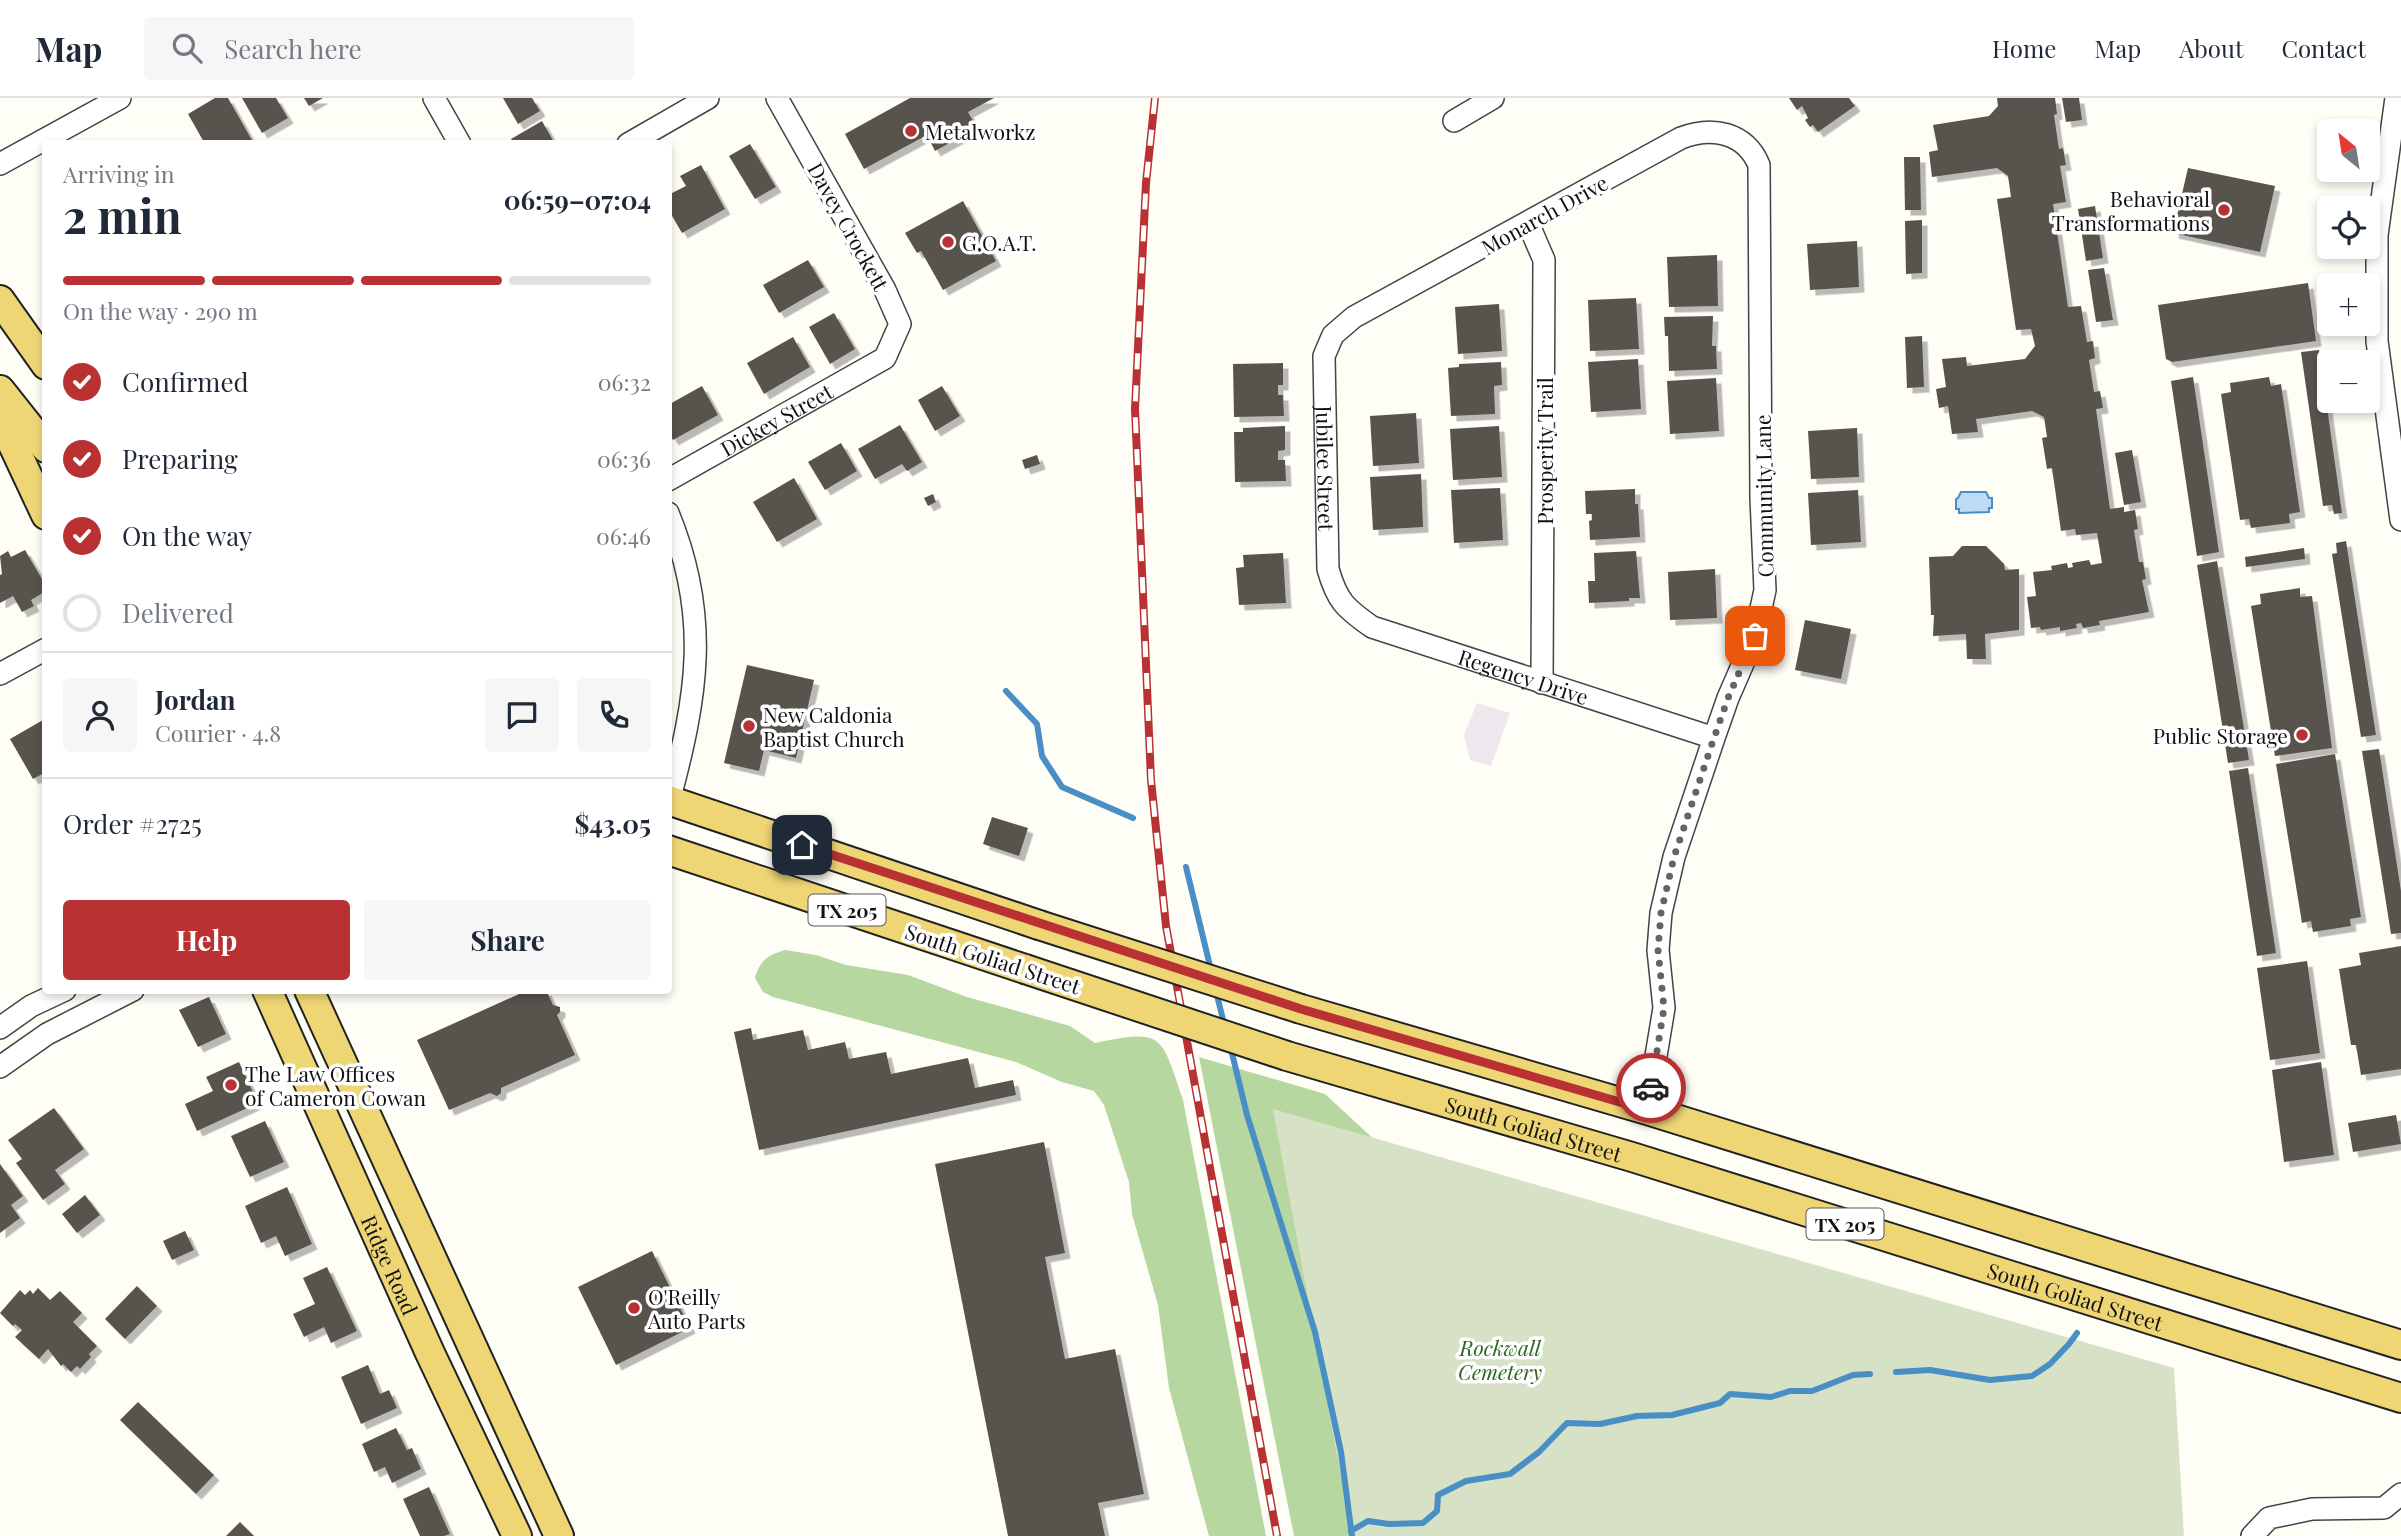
<!DOCTYPE html>
<meta charset="utf-8">
<style>
:root{--surface:#fff;--page:#f6f6f7;--text:#1f2937;--muted:#747a83;--line:#e0e1e3;--accent:#b93132}
body{margin:0;font-family:"Playfair Display",serif;background:var(--page);color:var(--text);height:100vh;display:flex;flex-direction:column;font-size:26px;white-space:nowrap}
*{box-sizing:border-box;margin:0}
p{font-size:23px;color:var(--muted)}
.icon{flex:none;width:38px;height:38px;fill:none;stroke:currentColor;stroke-width:2;stroke-linecap:round;stroke-linejoin:round}
.map{position:relative;flex:1;overflow:hidden}
.details{position:absolute;left:42px;top:42px;width:630px;height:854px;display:flex;flex-direction:column;background:var(--surface);border-radius:7px;box-shadow:0 4px 10px #0003}
.details>*{flex:none}
.needle{width:46px;rotate:330deg}
.tools{position:absolute;left:2317px;top:21px;display:grid;gap:14px}
.tools a{display:grid;place-items:center;width:63px;height:63px;border-radius:7px;background:var(--surface);box-shadow:0 4px 10px #0003;font-size:35px}
.pin{position:absolute;display:grid;place-items:center;width:60px;height:60px;color:#fff;margin:-30px;border-radius:14px;box-shadow:0 4px 10px #0006}
.courier{position:absolute;display:grid;place-items:center;width:70px;height:70px;margin:-35px;border:5px solid #b93132;border-radius:50%;background:#fff;color:#222;box-shadow:0 2px 9px #0007}
.summary em{font-style:normal;font-weight:700}
.summary div{display:flex;flex-direction:column-reverse}
.summary{display:flex;align-items:center;justify-content:space-between;height:119px;padding:0 21px}
h1{font-size:46px;font-weight:700;line-height:52px}
.bar{display:grid;grid-template-columns:repeat(4,1fr);gap:10px 7px;align-content:center;height:84px;padding:0 21px}
.bar i{height:9px;border-radius:5px;background:var(--line)}
.bar .on{background:var(--accent)}
.bar p{grid-column:span 4}
.line{display:flex;align-items:center;gap:18px;padding:0 21px;border-top:2px solid var(--line)}
.line div{flex:1}
.round{display:grid;place-items:center;flex:none;width:74px;height:74px;border-radius:7px;background:var(--page)}
ol{padding:0 21px;list-style:none}
li{display:flex;align-items:center;gap:21px;height:77px}
li p{margin-inline-start:auto}
li .icon{padding:7px;border-radius:50%;background:var(--accent);color:#fff;stroke-width:4}
li:last-child{color:var(--muted)}
li i{width:38px;height:38px;border:4px solid var(--line);border-radius:50%}
.action{display:flex;gap:14px;margin-top:auto;padding:14px 21px}
.action a{flex:1;height:80px;border-radius:7px;background:var(--accent);color:#fff;font-size:28px;font-weight:700;line-height:80px;text-align:center}
.action a+a{background:var(--page);color:var(--text)}
header{display:flex;align-items:center;gap:42px;box-sizing:border-box;height:98px;padding:0 35px;background:var(--surface);border-bottom:2px solid var(--line)}
header strong{font-size:33px}
nav{display:flex;gap:38px;margin-inline-start:auto;font-size:24px}
.search{width:490px;height:63px;background:var(--page);display:flex;align-items:center;gap:18px;box-sizing:border-box;padding:0 24px;border-radius:7px;color:var(--muted);font-size:26px}
.map>svg:first-child{display:block}
.industrial{fill:#eee7ee}
.forest{fill:#b7d7a0}
.cemetery{fill:#d7e1c6}
.water{fill:#bddcf3;stroke:#498ec5;stroke-width:2}
.lines{fill:none;stroke-linecap:round;stroke-linejoin:round}
.stream{stroke:#498ec5;stroke-width:6}
.building{fill:#59534e;filter:url(#shadow)}
.minor-casing{stroke:#444;stroke-width:24}
.major-casing{stroke:#222;stroke-width:32}
.minor{stroke:#fff;stroke-width:21}
.major{stroke:#efd675;stroke-width:28}
.rail-casing{stroke:#b93132;stroke-width:8}
.rail{stroke:#fff;stroke-width:5;stroke-dasharray:16;stroke-linecap:butt}
.major-bridge-casing{stroke:#222;stroke-width:32;stroke-linecap:butt}
.major-bridge{stroke:#efd675;stroke-width:28}
.done{stroke:#646461;stroke-width:7;stroke-dasharray:0 12.6}
.route{stroke:#b93132;stroke-width:9}
.poi-dot{fill:#b93132;stroke:#fff;stroke-width:2.5}
.labels{text-anchor:middle;dominant-baseline:central;stroke-width:7;stroke-linejoin:round;paint-order:stroke}
.shield{fill:#fff;stroke:#585858;stroke-width:2}
.shield-label{font-size:19px;font-weight:bold;fill:#111}
.poi-label{font-size:21px;fill:#111;stroke:#fff;text-anchor:start}
.street-label{font-size:21px;fill:#111;stroke:#fff}
.park-label{font-size:21px;font-style:italic;fill:#2f6624;stroke:#fff}
</style>
<header>
<strong>Map</strong>
<div class="search"><svg class="icon" aria-label="search" viewBox="0 0 24 24"><circle cx="10" cy="10" r="6"/><path d="M15 15l6 6"/></svg>Search here</div>
<nav><a>Home</a><a>Map</a><a>About</a><a>Contact</a></nav>
</header>
<div class="map">
<svg width="2401" height="1438" viewBox="0 0 2401 1438">
<defs>
<filter id="shadow"><feDropShadow dx="5.5" dy="5.5" stdDeviation="0" flood-color="#0004"/></filter>
</defs>
<rect width="100%" height="100%" fill="#fefdf6"/>
<path class="industrial" d="M1477 605 1510 615 1491 668 1470 662 1464 637Z"/>
<g class="forest">
<path d="M785 852 816 857 846 867 908 877 967 899 1070 928 1095 945C1165 930 1161 938 1183 1002L1266 1438H1209L1169 1290 1158 1207 1132 1116 1129 1084 1104 1007 1094 993 1062 984 1016 964 773 899 763 894 755 880C760 862 768 857 785 852Z"/>
<path d="M1199 959 1325 996 1404 1069 1560 1438H1294Z"/>
</g>
<path class="cemetery" d="M1273 1011 2174 1270 2184 1438H1352Z"/>
<path class="water" d="M1961 394H1986L1989 400H1992V410H1989V414L1959 415V411H1956V401L1958 400Z"/>
<g class="lines">
<g class="stream">
<path d="M1006 593 1037 626 1042 658 1062 689 1133 720"/>
<path d="M1186 769 1211 872"/>
<path d="M1216 893 1225 930"/>
<path d="M1230 947 1247 1017 1315 1234 1341 1354 1352 1438"/>
<path d="M1896 1274 1930 1272 1990 1282 2032 1278 2050 1266 2069 1246 2077 1235"/>
<path d="M1351 1433 1368 1423 1389 1426 1423 1425 1437 1413 1438 1397 1466 1383 1510 1376 1539 1354 1567 1325 1600 1326 1637 1318 1672 1317 1720 1305 1730 1296 1771 1299 1790 1293H1812L1853 1277 1870 1276"/>
</g>
</g>
<g class="building">
<path d="M215 0H228L253 44 205 46 188 16Z"/>
<path d="M242 0H276L288 20 262 35Z"/>
<path d="M304 0H323L309 8Z"/>
<path d="M503 0H532L540 13 518 26Z"/>
<path d="M910 0H994L968 14 977 30 935 53 927 37 864 71 845 36Z"/>
<path d="M1789 0H1849L1855 8 1818 34 1813 27 1810 29 1805 22 1808 20 1802 8 1797 12Z"/>
<path d="M1997 0H2055L2057 16 2054 17 2059 51 2063 50 2066 67 2060 68 2066 104 2053 106 2068 209 2081 208 2087 244 2093 243 2095 260 2089 262 2094 294 2100 293 2103 310 2096 311 2110 411 2124 409V414L2135 412 2138 431 2134 432 2139 464H2143L2146 481 2142 482 2149 514 2099 523 2100 527 2083 530 2081 525 2076 526 2077 530 2060 533V529L2041 532 2040 529 2031 530 2027 499 2036 498 2033 474 2052 472 2051 468 2067 465 2068 470 2073 469 2072 465 2089 462 2091 467 2102 465 2097 435 2076 437 2075 431 2061 433 2052 370 2047 371 2042 340 2047 339 2044 319 2032 313 1976 321 1978 334 1952 336 1948 308 1939 310 1936 291 1946 289 1942 261 1966 259 1967 268 2025 261 2035 248 2031 231 2016 232 1997 101 2011 99 2008 78 1997 70 1932 79 1929 54 1938 52 1933 27 1989 18 1998 8Z"/>
<path d="M2062 0H2079L2082 22 2066 24Z"/>
<path d="M542 23 555 46H514L511 41Z"/>
<path d="M750 46 776 89 755 101 729 58Z"/>
<path d="M1904 59H1920L1921 112H1905Z"/>
<path d="M701 67 725 111 682 135 668 111V97L686 88 680 78Z"/>
<path d="M2188 70 2275 88 2260 154 2173 135Z"/>
<path d="M963 103 996 163 943 192 921 153 917 155 905 135Z"/>
<path d="M2095 108 2103 160 2086 163 2078 111Z"/>
<path d="M1922 122V175L1906 176 1905 123Z"/>
<path d="M1857 143 1859 189 1810 192 1807 146Z"/>
<path d="M1717 157 1718 208 1669 209 1667 159Z"/>
<path d="M808 162 824 189 779 215 763 187Z"/>
<path d="M2104 170 2113 222 2096 224 2088 172Z"/>
<path d="M2308 185 2316 243 2172 264 2166 261 2158 207Z"/>
<path d="M1636 200 1639 251 1590 253 1588 202Z"/>
<path d="M1499 206 1502 253 1458 256 1455 209Z"/>
<path d="M834 215 855 251 830 266 809 229Z"/>
<path d="M1713 218 1712 248H1716L1717 271 1669 273 1668 238H1665L1664 219Z"/>
<path d="M1922 238 1924 289 1907 290 1905 239Z"/>
<path d="M793 239 810 269 764 296 747 265Z"/>
<path d="M2319 252 2342 415 2334 416 2332 407 2323 408 2301 254Z"/>
<path d="M1638 261 1641 311 1591 314 1588 264Z"/>
<path d="M1501 264 1502 287 1494 288 1495 316 1451 318 1448 270 1459 269V266Z"/>
<path d="M1283 265V287H1278V297H1283L1284 318 1234 319 1233 266Z"/>
<path d="M2193 279 2219 454 2197 458 2171 283Z"/>
<path d="M2269 279 2271 288 2281 286 2300 414 2289 416 2290 425 2251 430 2249 421 2240 422 2221 296 2231 294 2230 285Z"/>
<path d="M1716 280 1719 333 1670 336 1667 283Z"/>
<path d="M702 288 718 317 673 342 668 333V307Z"/>
<path d="M942 288 960 318 935 333 918 302Z"/>
<path d="M1416 315 1419 365 1373 368 1370 318Z"/>
<path d="M900 327 922 364 907 373 902 366 875 381 858 351Z"/>
<path d="M1285 328V352L1278 353V362H1285L1286 383 1235 384 1234 334H1243V330Z"/>
<path d="M1499 328 1502 379 1453 382 1450 331Z"/>
<path d="M1857 330 1859 379 1811 381 1808 333Z"/>
<path d="M841 345 857 373 825 392 808 364Z"/>
<path d="M2132 352 2141 404 2124 407 2115 355Z"/>
<path d="M1037 357 1040 366 1025 371 1022 362Z"/>
<path d="M1421 376 1423 429 1373 432 1370 379Z"/>
<path d="M794 380 817 421 777 444 753 404Z"/>
<path d="M1500 390 1503 442 1454 445 1451 392Z"/>
<path d="M1635 391V406H1638L1640 439 1590 442 1589 423 1592 422V416H1586L1585 393Z"/>
<path d="M1858 392 1861 444 1811 447 1808 395Z"/>
<path d="M933 396 936 404 928 408 924 400Z"/>
<path d="M2346 443 2376 637 2361 639 2332 456 2337 455 2336 445Z"/>
<path d="M1962 448H1986L2004 466 2005 472 2019 471V532L1985 536 1986 561H1967L1966 536 1933 538 1934 517H1931L1929 459 1953 458Z"/>
<path d="M2304 450 2305 461 2246 469 2245 459Z"/>
<path d="M25 452 46 488V493L31 502 34 508 22 514 13 498 0 505V477L2 476 0 458 8 453 11 459Z"/>
<path d="M1636 453 1640 500H1629V503L1589 505 1588 483H1595L1594 455Z"/>
<path d="M1283 455 1286 505 1239 507 1236 470 1244 469 1243 457Z"/>
<path d="M2217 463 2249 662 2228 665 2197 467Z"/>
<path d="M1715 471 1717 520 1670 522 1668 474Z"/>
<path d="M2300 490V499L2312 498 2332 650 2275 658 2251 508 2261 506 2260 496Z"/>
<path d="M1805 522 1851 531 1841 581 1795 572Z"/>
<path d="M747 567 814 582 796 660 764 652 759 673 724 665Z"/>
<path d="M43 622 46 625V674L33 681 10 641Z"/>
<path d="M2379 651 2401 793V835L2391 836 2362 653Z"/>
<path d="M2335 656 2361 819 2350 821 2351 828 2313 834 2311 823 2302 825 2276 666Z"/>
<path d="M2248 670 2276 855 2257 858 2229 673Z"/>
<path d="M992 719 1028 730 1019 758 983 746Z"/>
<path d="M2401 848V971L2361 977 2356 947H2351L2339 871 2361 867 2359 855Z"/>
<path d="M2307 863 2320 955 2270 962 2257 870Z"/>
<path d="M528 892H546L553 907 560 909V914L557 917 575 957 501 990V995L497 998 490 995 449 1012 417 942Z"/>
<path d="M209 899 226 936 198 949 179 912Z"/>
<path d="M751 930 753 942 803 932 808 952 845 944 849 961 886 954 891 976 968 960 975 990 1013 982 1016 997 759 1052 734 934Z"/>
<path d="M239 964 258 1005 197 1033 185 1006 213 993 206 979Z"/>
<path d="M2321 964 2334 1057 2284 1064 2272 972Z"/>
<path d="M54 1010 84 1051 55 1072 65 1086 43 1102 16 1065 22 1061 8 1042Z"/>
<path d="M2396 1017 2401 1046 2353 1054 2348 1025Z"/>
<path d="M265 1023 284 1064 250 1079 231 1038Z"/>
<path d="M1044 1044 1065 1155 1045 1159 1065 1261 1115 1251 1144 1396 1098 1405 1105 1438H1008L935 1066Z"/>
<path d="M0 1066 23 1098 11 1107 20 1120 0 1135Z"/>
<path d="M287 1089 312 1146 285 1158 276 1138 261 1145 245 1108Z"/>
<path d="M85 1097 100 1117 77 1135 62 1116Z"/>
<path d="M185 1133 194 1152 172 1162 163 1143Z"/>
<path d="M652 1153 690 1230 616 1267 578 1189Z"/>
<path d="M327 1169 357 1233 331 1245 324 1229 304 1239 293 1216 315 1206 303 1180Z"/>
<path d="M137 1188 157 1208 125 1241 105 1221Z"/>
<path d="M38 1190 50 1202 60 1193 82 1215 73 1224 97 1248 89 1256 91 1259 80 1271 77 1268 71 1274 63 1266 61 1268 48 1251 39 1261 15 1239 22 1232 15 1226 13 1228 0 1215 20 1192 25 1197 30 1192 33 1196Z"/>
<path d="M368 1267 380 1296 389 1292 397 1310 361 1326 341 1279Z"/>
<path d="M138 1304 214 1377 196 1396 120 1322Z"/>
<path d="M396 1330 407 1352 412 1350 421 1371 392 1385 385 1369 374 1374 362 1346Z"/>
<path d="M429 1389 450 1436 444 1438H420L403 1401Z"/>
<path d="M240 1424 254 1438H226Z"/>
</g>
<g class="lines">
<defs>
<g id="minor">
<path d="M434 0 460 46"/>
<path d="M2396 0 2377 137V243L2401 422"/>
<path d="M1454 23 1493 0"/>
<path d="M628 46 708 0"/>
<path d="M0 66 120 0"/>
<path d="M1528 125 1544 162 1542 585"/>
<path id="s1" d="M668 382 885 260 900 226 885 192 777 0"/>
<path d="M668 415C711 519 697 599 669 703"/>
<path d="M0 576 46 551"/>
<path d="M0 930 31 908 65 892"/>
<path d="M0 969 47 936 133 892"/>
<path id="s2" d="M1647 1012 1664 910 1658 852 1661 815 1674 759 1714 640 1728 600 1755 538 1765 492 1761 400 1759 67C1745 34 1712 28 1681 40L1354 219 1333 237 1324 258 1328 471C1337 503 1345 510 1372 529L1714 640"/>
<path d="M2252 1438 2269 1420 2312 1411 2384 1410 2401 1396"/>
</g>
<g id="major">
<path d="M0 202 46 267"/>
<path d="M0 292 46 350"/>
<path d="M0 319 46 417"/>
<path d="M668 702 1039 827"/>
<path d="M668 752 1025 871"/>
<path id="s3" d="M267 892 430 1255 517 1438"/>
<path d="M309 892 559 1438"/>
<path d="M1301 911 1647 1012 2401 1247"/>
<path id="s4" d="M1287 958 1632 1059 2401 1300"/>
</g>
</defs>
<use href="#minor" class="minor-casing"/>
<use href="#major" class="major-casing"/>
<use href="#minor" class="minor"/>
<use href="#major" class="major"/>
<defs>
<path id="rail" d="M1155 0 1146 85 1135 311 1151 682 1166 828 1277 1438"/>
</defs>
<use href="#rail" class="rail-casing"/>
<use href="#rail" class="rail"/>
<defs>
<g id="major-bridge">
<path d="M1039 827 1301 911"/>
<path d="M1025 871 1287 958"/>
</g>
</defs>
<use href="#major-bridge" class="major-bridge-casing"/>
<use href="#major-bridge" class="major-bridge"/>
</g>
<g class="lines">
<path class="done" d="M1651 990 1664 910 1658 852 1661 815 1674 759 1714 640 1728 600 1755 538"/>
<path class="route" d="M802 747 1301 911 1647 1012 1651 990"/>
</g>
<g class="poi-dot">
<circle cx="911" cy="33" r="7"/>
<circle cx="2224" cy="112" r="7"/>
<circle cx="948" cy="144" r="7"/>
<circle cx="749" cy="628" r="7"/>
<circle cx="2302" cy="637" r="7"/>
<circle cx="231" cy="987" r="7"/>
<circle cx="634" cy="1210" r="7"/>
</g>
<g class="labels">
<g class="shield">
<rect x="808.5" y="796.5" width="77" height="31" rx="5"/>
<rect x="1806.5" y="1110.5" width="77" height="31" rx="5"/>
</g>
<g class="shield-label">
<text x="847" y="812">TX 205</text>
<text x="1845" y="1126">TX 205</text>
</g>
<g class="poi-label">
<text x="925" y="33">Metalworkz</text>
<text x="2210" y="100" text-anchor="end">Behavioral<tspan x="2210" dy="24">Transformations</tspan></text>
<text x="962" y="144">G.O.A.T.</text>
<text x="763" y="616">New Caldonia<tspan x="763" dy="24">Baptist Church</tspan></text>
<text x="2288" y="637" text-anchor="end">Public Storage</text>
<text x="245" y="975">The Law Offices<tspan x="245" dy="24">of Cameron Cowan</tspan></text>
<text x="648" y="1198">O'Reilly<tspan x="648" dy="24">Auto Parts</tspan></text>
</g>
<g class="street-label">
<text transform="translate(1544 116) rotate(-29)">Monarch Drive</text>
<text transform="translate(849 128) rotate(61)">Davey Crockett</text>
<text stroke="none"><textPath href="#s1" startOffset="124">Dickey Street</textPath></text>
<text transform="translate(1544 353) rotate(-90)">Prosperity Trail</text>
<text stroke="none"><textPath href="#s2" startOffset="1592">Jubilee Street</textPath></text>
<text transform="translate(1763 398) rotate(-91)">Community Lane</text>
<text stroke="none"><textPath href="#s2" startOffset="1927">Regency Drive</textPath></text>
<text transform="translate(993 860) rotate(18)">South Goliad Street</text>
<text stroke="none"><textPath href="#s4" startOffset="257">South Goliad Street</textPath></text>
<text stroke="none"><textPath href="#s3" startOffset="301">Ridge Road</textPath></text>
<text stroke="none"><textPath href="#s4" startOffset="824">South Goliad Street</textPath></text>
</g>
<g class="park-label">
<text x="1500" y="1249">Rockwall<tspan x="1500" dy="24">Cemetery</tspan></text>
</g>
</g>
</svg>
<div class="tools">
<a><svg class="needle" viewBox="-14 -14 28 28"><path d="M0-13l5 13h-10z" fill="#e53935"/><path d="M0 13l5-13h-10z" fill="#747a83"/></svg></a>
<a><svg class="icon" aria-label="locate" viewBox="0 0 24 24"><circle cx="12" cy="12" r="6"/><path d="M12 2v4M12 18v4M2 12h4M18 12h4"/></svg></a>
<a>+</a>
<a>−</a>
</div>
<div class="pin" style="left:1755px;top:538px;background:#ea580c"><svg class="icon" aria-label="bag" viewBox="0 0 24 24"><path d="M5 8h14l-1 12H6zM9 8a3 3 0 0 1 6 0"/></svg></div>
<div class="pin" style="left:802px;top:747px;background:#1f2937"><svg class="icon" aria-label="home" viewBox="0 0 24 24"><path d="M3 11l9-7 9 7M6 9v11h12V9"/></svg></div>
<div class="courier" style="left:1651px;top:990px"><svg class="icon" aria-label="car" viewBox="0 0 24 24"><path d="M5 17H2v-5l4-1 3-4h7l3 4 3 1v5h-3M9 17h6M6 11h13"/><circle cx="7" cy="17" r="2"/><circle cx="17" cy="17" r="2"/></svg></div>
<section class="details">
<div class="summary"><div><h1>2 min</h1><p>Arriving in</p></div><em>06:59–07:04</em></div>
<div class="bar"><i class="on"></i><i class="on"></i><i class="on"></i><i></i><p>On the way · 290 m</p></div>
<ol>
<li><svg class="icon" aria-label="check" viewBox="0 0 24 24"><path d="M5 12l5 5 9-10"/></svg>Confirmed<p>06:32</p></li>
<li><svg class="icon" aria-label="check" viewBox="0 0 24 24"><path d="M5 12l5 5 9-10"/></svg>Preparing<p>06:36</p></li>
<li><svg class="icon" aria-label="check" viewBox="0 0 24 24"><path d="M5 12l5 5 9-10"/></svg>On the way<p>06:46</p></li>
<li><i></i>Delivered</li>
</ol>
<div class="line" style="height:126px"><a class="round"><svg class="icon" aria-label="person" viewBox="0 0 24 24"><circle cx="12" cy="8" r="4"/><path d="M4 21q1-7 8-7t8 7"/></svg></a><div><b>Jordan</b><p>Courier · 4.8</p></div><a class="round"><svg class="icon" aria-label="chat" viewBox="0 0 24 24"><path d="M4 5h16v11H9l-5 4z"/></svg></a><a class="round"><svg class="icon" aria-label="phone" viewBox="0 0 24 24"><path d="M5 4h4l2 5-3 2q2 4 5 5l2-3 5 2v4C11 20 4 13 5 4z"/></svg></a></div>
<div class="line" style="height:91px"><div>Order #2725</div><b>$43.05</b></div>
<div class="action"><a>Help</a><a>Share</a></div>
</section>
</div>
